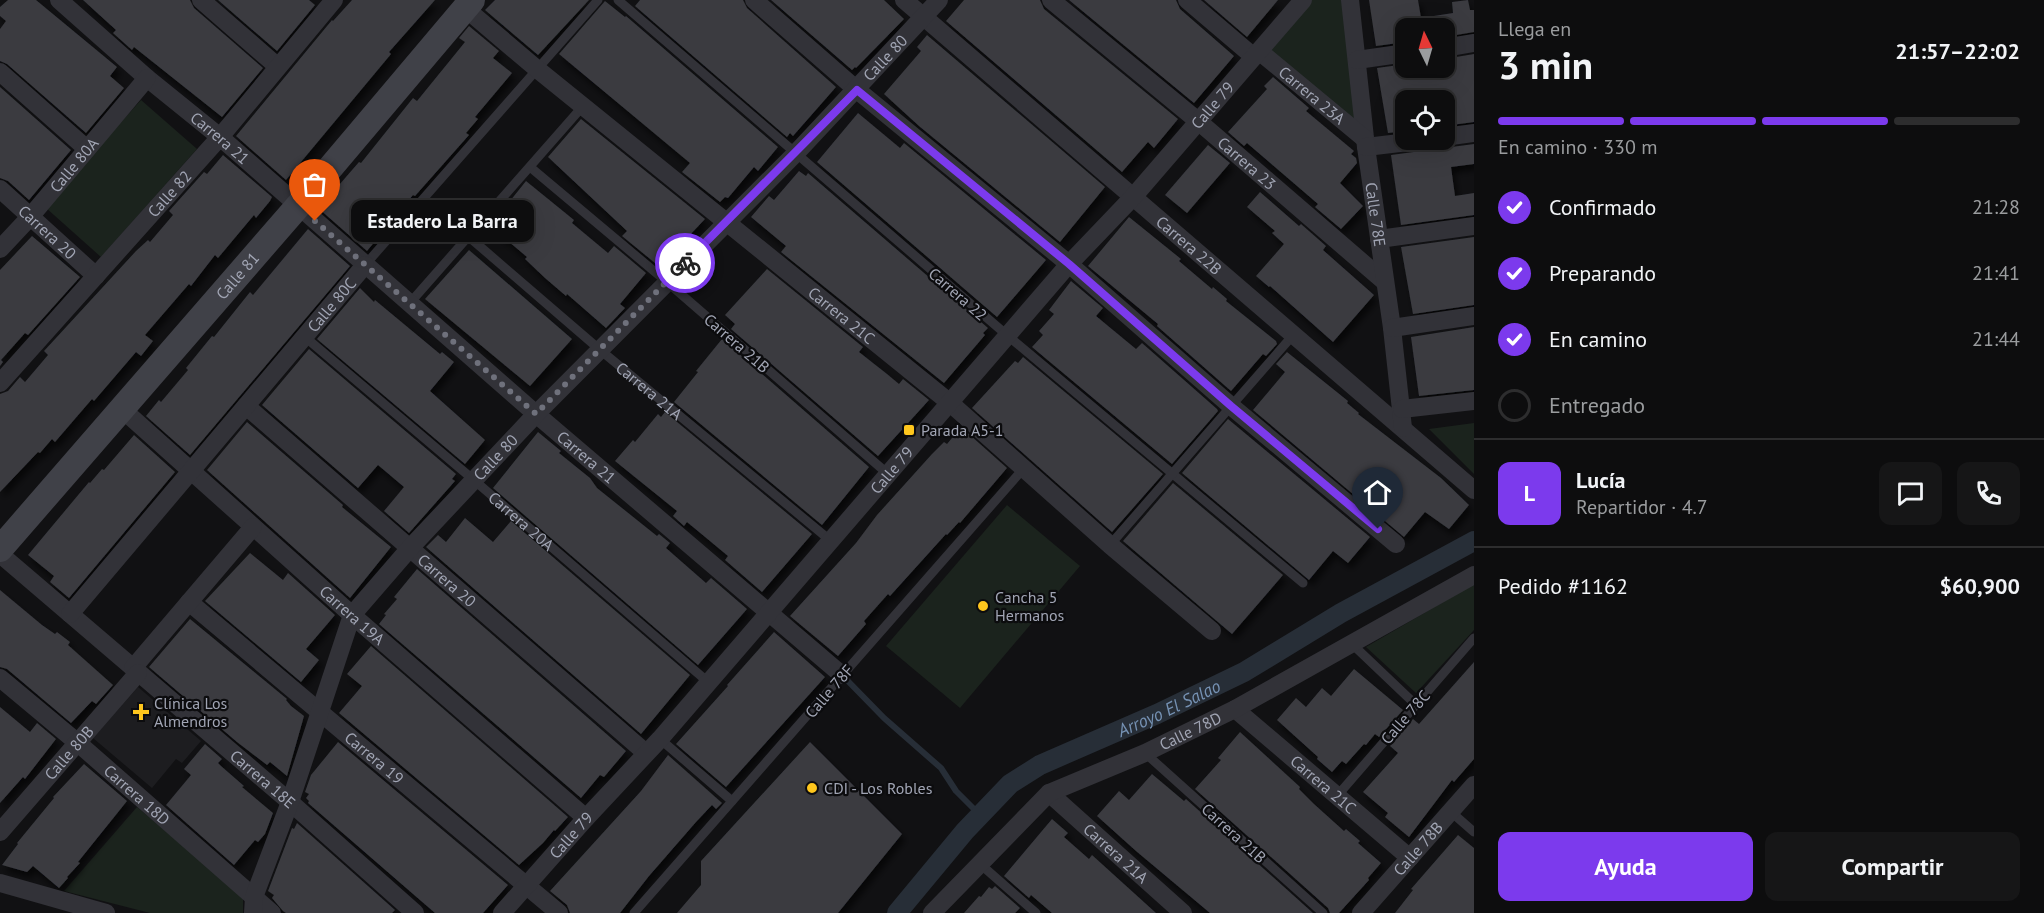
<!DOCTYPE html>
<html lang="es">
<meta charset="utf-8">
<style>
:root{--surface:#0d0d0e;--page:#161617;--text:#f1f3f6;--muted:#9a9c9e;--line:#2d2d2e;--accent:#7c3aed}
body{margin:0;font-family:"PT Sans",sans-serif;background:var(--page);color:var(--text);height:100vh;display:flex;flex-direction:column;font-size:22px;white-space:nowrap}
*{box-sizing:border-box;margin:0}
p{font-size:20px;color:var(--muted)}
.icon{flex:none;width:33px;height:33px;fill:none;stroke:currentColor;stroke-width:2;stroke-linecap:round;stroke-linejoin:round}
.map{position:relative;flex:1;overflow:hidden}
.side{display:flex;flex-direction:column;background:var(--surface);width:570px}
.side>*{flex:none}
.needle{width:39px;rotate:355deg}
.controls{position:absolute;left:1395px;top:18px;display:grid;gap:12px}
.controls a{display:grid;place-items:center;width:60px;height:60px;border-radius:12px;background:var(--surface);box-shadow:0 6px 24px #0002,0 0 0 2px var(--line);font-size:30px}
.pin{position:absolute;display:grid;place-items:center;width:51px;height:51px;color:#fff;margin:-62px -26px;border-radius:50% 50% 50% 0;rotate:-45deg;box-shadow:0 0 6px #0007}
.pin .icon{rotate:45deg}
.courier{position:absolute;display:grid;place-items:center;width:60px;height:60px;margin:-30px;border:4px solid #7c3aed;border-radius:50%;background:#fff;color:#222;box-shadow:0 2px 8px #0007}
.bubble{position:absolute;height:42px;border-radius:12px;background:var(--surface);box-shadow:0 6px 24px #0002,0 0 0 2px var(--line);font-size:20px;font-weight:700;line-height:42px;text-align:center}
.headline em{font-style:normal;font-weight:700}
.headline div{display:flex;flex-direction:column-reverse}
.headline{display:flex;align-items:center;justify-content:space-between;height:102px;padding:0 24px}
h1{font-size:39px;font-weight:700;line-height:45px}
.bar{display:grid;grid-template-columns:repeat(4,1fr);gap:9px 6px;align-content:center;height:72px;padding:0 24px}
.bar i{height:8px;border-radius:4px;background:var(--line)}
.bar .on{background:var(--accent)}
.bar p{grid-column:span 4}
.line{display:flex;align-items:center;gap:15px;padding:0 24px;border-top:2px solid var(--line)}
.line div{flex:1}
.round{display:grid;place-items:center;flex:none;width:63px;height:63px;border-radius:12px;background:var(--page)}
ol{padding:0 24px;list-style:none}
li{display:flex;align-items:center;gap:18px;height:66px}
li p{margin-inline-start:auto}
li .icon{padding:6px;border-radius:50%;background:var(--accent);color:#fff;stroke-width:4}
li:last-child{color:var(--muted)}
li i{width:33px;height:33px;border:3px solid var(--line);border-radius:50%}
.button{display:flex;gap:12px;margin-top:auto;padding:12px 24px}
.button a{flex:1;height:69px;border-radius:12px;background:var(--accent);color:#fff;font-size:24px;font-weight:700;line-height:69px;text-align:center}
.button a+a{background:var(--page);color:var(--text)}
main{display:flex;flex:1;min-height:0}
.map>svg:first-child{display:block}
.built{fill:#1d1d20}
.green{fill:#1b231d}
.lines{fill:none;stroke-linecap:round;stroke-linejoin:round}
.stream{stroke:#272e37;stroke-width:6}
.canal{stroke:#272e37;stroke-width:20}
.building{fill:#3a3b40;filter:url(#shadow)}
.lane{stroke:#323238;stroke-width:9}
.street{stroke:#323238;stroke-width:18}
.secondary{stroke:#404148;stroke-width:26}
.done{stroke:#6f717c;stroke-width:6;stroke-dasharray:0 10.8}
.route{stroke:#7c3aed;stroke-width:8}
.poi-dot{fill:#fec61d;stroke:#0c0c0e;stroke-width:2}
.labels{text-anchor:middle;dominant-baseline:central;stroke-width:4.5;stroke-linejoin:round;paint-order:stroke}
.street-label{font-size:16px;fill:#a1a5b4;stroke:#0c0c0e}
.poi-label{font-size:16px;fill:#a1a5b4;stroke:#0c0c0e;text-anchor:start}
.water-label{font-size:18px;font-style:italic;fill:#7591b3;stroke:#0c0c0e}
</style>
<main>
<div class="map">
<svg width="1474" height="913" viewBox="0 0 1474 913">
<defs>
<filter id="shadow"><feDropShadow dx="3.5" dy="6" stdDeviation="3" flood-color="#0009"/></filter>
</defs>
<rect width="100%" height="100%" fill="#111113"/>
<path class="built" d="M138 687 201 741 182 763 176 759 152 788 93 738Z"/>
<g class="green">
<path d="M1310 0H1345L1359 126 1265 49Z"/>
<path d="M141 100 197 149 101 257 45 207Z"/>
<path d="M1474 423V474L1429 429Z"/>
<path d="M1007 505 1080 566 960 708 886 646Z"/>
<path d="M1474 584V630L1416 693 1366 647Z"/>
<path d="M137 807 243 897V913H150L64 891Z"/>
</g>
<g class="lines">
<path class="stream" d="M843 676 884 718 941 768 956 791 973 808"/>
<path class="canal" id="s1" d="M897 913 965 831 1010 784 1040 765 1157 714 1244 672 1341 613 1474 541"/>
</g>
<g class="building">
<path d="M8 0H36L117 67 110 76 124 88 86 133 7 64 0 61V29L6 21 0 16V7Z"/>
<path d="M83 0H190L194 8 263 68 222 117 134 47 132 50 113 33 116 30Z"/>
<path d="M218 0H309L315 5 277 51Z"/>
<path d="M352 0H435L389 52 391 54 286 180 236 136 332 20 333 21Z"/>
<path d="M495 0H589L538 55 485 10Z"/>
<path d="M640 0H743L747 8 836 87 793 136 790 133 787 137 635 6Z"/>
<path d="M771 0H884L904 19 856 68 855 67 852 70Z"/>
<path d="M964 0H1040L1044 9 1178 119 1154 148 1148 142 1122 172 946 21Z"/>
<path d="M1069 0H1176L1180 9 1234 56 1194 103Z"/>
<path d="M1204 0H1278L1247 37Z"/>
<path d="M1369 0H1418L1421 18 1453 13 1452 2 1468 0 1470 10H1474V32L1444 37V28H1406V42L1376 46Z"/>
<path d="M605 1 625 17 626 16 778 147 758 171 754 167 728 198 725 197 720 202 682 172 690 163 559 54Z"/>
<path d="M469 26 499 51 493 58 512 73 475 117 478 119 466 133 469 135 415 196 413 195 367 251 317 207 337 183 339 185 359 162 361 163 413 98 417 101 465 42 459 38Z"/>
<path d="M927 35 1105 187 1060 242 919 126 884 94 921 51 917 47Z"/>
<path d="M1474 54V122L1444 126V100H1406V131L1388 133 1377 68 1406 64V68H1444V59Z"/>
<path d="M1273 77 1309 108 1306 111 1354 151 1351 154 1356 158 1357 163 1340 183 1363 206 1341 229 1315 207 1318 204 1247 143 1244 146 1228 132 1267 89 1264 86Z"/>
<path d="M0 87 71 150 29 200 8 181 0 178Z"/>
<path d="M858 113 900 148 904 143 1046 260 997 317 817 162Z"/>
<path d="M581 119 705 219 687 238 682 234 655 263 622 236 627 231 548 157Z"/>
<path d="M1474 144V164L1451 167 1455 196 1474 193V215L1401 225 1391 155Z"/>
<path d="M1208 145 1230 163 1187 213 1165 195Z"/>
<path d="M223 155 272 197 270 201 256 218 254 215 218 258 215 255 191 286 189 284 145 335 153 341 141 356 136 352 94 401 92 399 55 442 52 439 40 453 38 452 0 492V394L8 391 20 377 25 382 48 355 44 351 136 251 148 240 150 242 173 215 169 211 204 172 207 174Z"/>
<path d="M799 171 806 176 808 173 988 328 983 333 985 335 944 383 781 252 786 246 751 217 769 196 774 200Z"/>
<path d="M526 181 574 220 572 223 608 253 614 246 646 273 620 304 625 308 606 328 567 294 566 296 545 278 525 259 527 257 490 226Z"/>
<path d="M1260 192 1299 226 1301 224 1326 246 1323 250 1374 295 1333 342 1270 286 1269 287 1256 276 1284 244 1272 233 1275 231 1247 207Z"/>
<path d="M1129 217 1181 259 1179 261 1212 289 1213 287 1227 299 1226 301 1276 341 1277 344 1266 356 1263 354 1231 391 1157 326 1158 324 1088 266Z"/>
<path d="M308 229 350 266 190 455 146 416 159 400 161 402 188 370 186 368 212 336 214 337 250 292 253 295Z"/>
<path d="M32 236 80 277 28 335 25 333 1 360 3 362 0 366V270Z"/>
<path d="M1474 237V305L1413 314 1401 247Z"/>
<path d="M469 250 572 339 530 386 425 299Z"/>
<path d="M767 269 863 347 859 352 887 374 899 384 903 379 929 400 878 456 731 329 735 324 725 315Z"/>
<path d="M1071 281 1103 308 1096 316 1136 349 1142 343 1217 409 1218 411 1172 464 1032 347 1043 335 1039 331 1054 314 1049 310Z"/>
<path d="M360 288 374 302 375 300 387 310 440 354 442 352 454 362 430 391 485 440 465 464 317 339Z"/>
<path d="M1474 327V390L1419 396 1411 337Z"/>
<path d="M722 339 869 467 822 525 674 402 698 372 696 371Z"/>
<path d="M309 349 456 474 452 479 455 481 409 533 384 511 404 487 378 465 358 488 262 405Z"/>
<path d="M1287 352 1348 401 1347 403 1359 413 1358 414 1441 478 1469 505 1449 529 1425 512 1404 537 1253 410 1285 372 1276 364Z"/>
<path d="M1023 357 1163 474 1112 532 972 408 1015 361 1018 363Z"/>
<path d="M665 412 812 534 762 592 725 560 728 556 687 522 684 526 673 516 677 511 615 461 633 440 635 442 658 414 661 417Z"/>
<path d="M1228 419 1370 537 1348 563 1333 551 1309 580 1182 473Z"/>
<path d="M247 422 343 505 342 507 391 547 350 598 207 470Z"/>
<path d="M961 427 1007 468 960 523 959 522 947 535 946 534 890 596 888 594 864 621 866 624 838 656 790 616 856 543 877 515 932 454 944 442 947 444Z"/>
<path d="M538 432 561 451 559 453 590 478 597 488 657 536 659 534 670 543 666 548 706 583 711 578 747 609 698 665 493 488Z"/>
<path d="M134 435 175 472 69 598 50 582 54 576 28 555 89 482 90 483 102 469 104 470Z"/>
<path d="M1173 483 1283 575 1232 634 1123 541Z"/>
<path d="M465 518 493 542 511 521 690 675 641 734 426 547 438 535 446 542Z"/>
<path d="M250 553 283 580 288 573 335 615 306 649 319 660 301 682 205 601Z"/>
<path d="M417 569 626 751 604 777 600 775 581 798 379 624 386 615 384 614 397 599 394 597Z"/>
<path d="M0 590 42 625 55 634 57 632 70 642 68 645 113 685 96 704 92 701 71 723 7 669 0 667Z"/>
<path d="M190 619 287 699 286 700 291 706 304 716 287 776 270 762 267 765 237 742 149 667Z"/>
<path d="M774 632 825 677 726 787 676 744 728 686 727 685Z"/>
<path d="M371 646 568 817 555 831 554 830 543 843 519 865 339 713 362 686 347 674Z"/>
<path d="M1474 662V759L1454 782 1452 780 1409 837 1385 817 1388 813 1363 792 1398 753 1390 746 1413 719 1419 724Z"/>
<path d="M1354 669 1403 710 1379 737 1375 734 1366 745 1364 744 1346 764 1342 761 1332 772 1317 759 1318 757 1277 720 1296 698 1306 707 1322 688 1331 696Z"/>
<path d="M0 707 30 732 37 723 56 739 25 779 23 777 0 803Z"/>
<path d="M1240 732 1300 787 1299 789 1314 804 1344 831 1346 829 1360 841 1358 843 1381 863 1368 878 1369 880 1339 913H1330L1328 908 1195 789 1221 760 1218 758Z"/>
<path d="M338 742 508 885 483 913H435L308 803 309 801 306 798 309 794 305 792 311 775Z"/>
<path d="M810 742 902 834 838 913H677L701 885V861Z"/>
<path d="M205 744 222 759 218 763 221 766 244 786 242 787 273 813 265 834 258 842 255 840 234 865 166 805 191 775 184 769Z"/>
<path d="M668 755 722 803 716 809 712 805 696 822 649 876 620 913H570L567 905 550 891 641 791Z"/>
<path d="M84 764 127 801 78 862 80 863 67 877 68 878 59 888 33 866 27 872 2 865 18 844 17 843 54 798 53 797Z"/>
<path d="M1152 774 1184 801 1186 799 1313 913H1210L1136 851 1097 816 1119 791 1129 800Z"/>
<path d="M1052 819 1068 833 1064 837 1089 859 1092 855 1156 913H1052L1031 895 1029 898 1004 876Z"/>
<path d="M297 823 395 910 392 913H286L283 911 272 898 274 895 268 891 292 828 294 829Z"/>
<path d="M1458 835 1474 848V913H1395L1413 890 1411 889Z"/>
<path d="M995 886 1020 908 1015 913H964L979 896 981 897 989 887 992 889Z"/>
</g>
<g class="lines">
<g class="lane">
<path d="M618 0 1008 336 1303 583"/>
<path d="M530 167 667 282 888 474"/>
<path id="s2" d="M469 237 599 349 831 541"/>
<path d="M365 265 598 0"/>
<path d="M409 304 583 106"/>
<path id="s3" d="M305 337 475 481 708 682"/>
<path d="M1110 545 1294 334"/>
<path d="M1352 644 1415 704"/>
<path d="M660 739 732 801"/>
<path d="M1145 753 1323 913"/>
<path d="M1337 796 1474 638"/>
<path d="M1450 811 1474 832"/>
<path d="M979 863 1036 913"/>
<path d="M634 913 1024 468"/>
</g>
<g class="street">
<path id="s4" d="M59 0 147 78 220 137 536 414 842 675"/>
<path d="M201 0 277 66"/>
<path d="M754 0 857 90 1069 264 1231 406 1396 544"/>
<path id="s5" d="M904 0 1474 490"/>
<path id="s6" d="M1051 0 1198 121 1385 282"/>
<path d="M1187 0 1254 57"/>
<path id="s7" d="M1350 0 1366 147 1392 328 1403 428"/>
<path id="s8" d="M465 8 537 69 949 402 1110 545 1212 631"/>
<path d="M1444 48 1474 43"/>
<path id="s9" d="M1259 51 1365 139"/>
<path d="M1357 60 1406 53"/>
<path d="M0 72 87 149"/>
<path d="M1444 137 1474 133"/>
<path d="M1366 147 1425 140"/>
<path id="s10" d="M0 189 96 276"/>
<path d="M1379 239 1474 226"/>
<path id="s11" d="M0 249 30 217 147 78"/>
<path d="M1392 328 1474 316"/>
<path id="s12" d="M0 383 220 137 334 0"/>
<path id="s13" d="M246 406 646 753"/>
<path id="s14" d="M122 409 352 615 586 818"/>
<path d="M1402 409 1474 401"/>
<path id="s15" d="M0 554 290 802 415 913"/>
<path id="s16" d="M189 602 559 913"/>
<path id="s17" d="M70 614 365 265"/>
<path d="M133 668 253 527"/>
<path id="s18" d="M0 678 78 743 272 913"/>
<path id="s19" d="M1235 709 1410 858"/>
<path id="s20" d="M1049 793 1183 913"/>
<path id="s21" d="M0 832 138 673"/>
<path d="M0 883 106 913"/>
<path id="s22" d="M253 913 254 897 290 802 352 615 410 548 536 414 796 153 939 0"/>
<path id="s23" d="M502 913 586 818 660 739 1069 264 1134 196 1303 0"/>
<path id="s24" d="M932 913 1049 793 1145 753 1235 709 1474 575"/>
<path id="s25" d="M1361 913 1474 785"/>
</g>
<path class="secondary" id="s26" d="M0 549 298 206 472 0"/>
</g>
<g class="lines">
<path class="done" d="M315 221 536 414 685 263"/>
<path class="route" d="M685 263 857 90 1069 264 1231 406 1378 529"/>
</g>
<g class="poi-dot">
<rect x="903" y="424" width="12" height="12" rx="3"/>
<circle cx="983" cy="606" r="6"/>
<path d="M138 703h6v6h6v6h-6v6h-6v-6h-6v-6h6z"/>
<circle cx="812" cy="788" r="6"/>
</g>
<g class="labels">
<g class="street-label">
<text stroke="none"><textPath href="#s22" startOffset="1086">Calle 80</textPath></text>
<text stroke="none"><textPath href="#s9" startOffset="69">Carrera 23A</textPath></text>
<text stroke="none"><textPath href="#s23" startOffset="1076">Calle 79</textPath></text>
<text stroke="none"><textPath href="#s4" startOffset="212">Carrera 21</textPath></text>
<text stroke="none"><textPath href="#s6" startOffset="255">Carrera 23</textPath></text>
<text stroke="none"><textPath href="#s11" startOffset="112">Calle 80A</textPath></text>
<text stroke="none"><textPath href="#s12" startOffset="254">Calle 82</textPath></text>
<text stroke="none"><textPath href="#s7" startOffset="216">Calle 78E</textPath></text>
<text stroke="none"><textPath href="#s10" startOffset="64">Carrera 20</textPath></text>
<text stroke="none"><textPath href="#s5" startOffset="376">Carrera 22B</textPath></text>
<text stroke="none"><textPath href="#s26" startOffset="362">Calle 81</textPath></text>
<text transform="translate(958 294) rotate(41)">Carrera 22</text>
<text stroke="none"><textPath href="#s17" startOffset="405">Calle 80C</textPath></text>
<text stroke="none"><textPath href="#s8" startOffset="486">Carrera 21C</textPath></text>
<text transform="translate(737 343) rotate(41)">Carrera 21B</text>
<text stroke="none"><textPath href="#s2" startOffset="237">Carrera 21A</textPath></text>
<text stroke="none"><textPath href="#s22" startOffset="528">Calle 80</textPath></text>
<text stroke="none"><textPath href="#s4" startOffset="698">Carrera 21</textPath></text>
<text stroke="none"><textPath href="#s23" startOffset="590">Calle 79</textPath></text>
<text stroke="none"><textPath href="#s3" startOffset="284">Carrera 20A</textPath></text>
<text stroke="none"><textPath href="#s13" startOffset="266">Carrera 20</textPath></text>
<text stroke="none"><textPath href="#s14" startOffset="309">Carrera 19A</textPath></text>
<text transform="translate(829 691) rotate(-49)">Calle 78F</text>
<text transform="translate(1405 717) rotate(-49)">Calle 78C</text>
<text stroke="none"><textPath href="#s24" startOffset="322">Calle 78D</textPath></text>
<text stroke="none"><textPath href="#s21" startOffset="105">Calle 80B</textPath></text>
<text stroke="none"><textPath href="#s16" startOffset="242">Carrera 19</textPath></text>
<text stroke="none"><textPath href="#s15" startOffset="346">Carrera 18E</textPath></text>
<text stroke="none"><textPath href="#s19" startOffset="116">Carrera 21C</textPath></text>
<text stroke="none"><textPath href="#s18" startOffset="180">Carrera 18D</textPath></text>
<text transform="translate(1234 833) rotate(42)">Carrera 21B</text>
<text stroke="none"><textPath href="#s23" startOffset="104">Calle 79</textPath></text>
<text stroke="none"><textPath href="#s25" startOffset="86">Calle 78B</textPath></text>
<text stroke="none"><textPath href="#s20" startOffset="90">Carrera 21A</textPath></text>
</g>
<g class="poi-label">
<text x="921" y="430">Parada A5-1</text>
<text x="995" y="597">Cancha 5<tspan x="995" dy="18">Hermanos</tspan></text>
<text x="154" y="703">Clínica Los<tspan x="154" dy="18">Almendros</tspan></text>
<text x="824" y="788">CDI - Los Robles</text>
</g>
<g class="water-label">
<text stroke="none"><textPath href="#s1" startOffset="348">Arroyo El Salao</textPath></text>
</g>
</g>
</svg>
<div class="controls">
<a><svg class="needle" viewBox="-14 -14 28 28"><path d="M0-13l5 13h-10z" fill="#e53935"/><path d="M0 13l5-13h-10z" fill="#9a9c9e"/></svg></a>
<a><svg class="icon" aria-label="locate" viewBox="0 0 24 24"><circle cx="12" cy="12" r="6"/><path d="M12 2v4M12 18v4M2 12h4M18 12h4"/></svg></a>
</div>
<div class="pin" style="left:315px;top:221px;background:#ea580c"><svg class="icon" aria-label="bag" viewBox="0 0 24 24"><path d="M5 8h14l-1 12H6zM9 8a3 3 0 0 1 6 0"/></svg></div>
<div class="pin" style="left:1378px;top:529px;background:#1f2937"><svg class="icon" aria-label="home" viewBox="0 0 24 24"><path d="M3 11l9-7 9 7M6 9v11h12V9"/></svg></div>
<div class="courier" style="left:685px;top:263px"><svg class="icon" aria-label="bike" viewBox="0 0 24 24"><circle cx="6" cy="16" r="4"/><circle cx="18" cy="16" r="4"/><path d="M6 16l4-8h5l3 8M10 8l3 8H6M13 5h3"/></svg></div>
<div class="bubble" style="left:351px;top:200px;width:183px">Estadero La Barra</div>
</div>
<section class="side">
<div class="headline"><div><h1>3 min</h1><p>Llega en</p></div><em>21:57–22:02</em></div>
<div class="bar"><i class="on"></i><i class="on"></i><i class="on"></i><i></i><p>En camino · 330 m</p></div>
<ol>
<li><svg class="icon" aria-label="check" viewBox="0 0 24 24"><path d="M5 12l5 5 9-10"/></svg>Confirmado<p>21:28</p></li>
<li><svg class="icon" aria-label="check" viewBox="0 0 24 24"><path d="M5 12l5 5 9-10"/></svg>Preparando<p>21:41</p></li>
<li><svg class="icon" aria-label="check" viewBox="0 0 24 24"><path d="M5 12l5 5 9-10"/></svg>En camino<p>21:44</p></li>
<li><i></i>Entregado</li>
</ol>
<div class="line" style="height:108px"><b class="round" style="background:var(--accent);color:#fff">L</b><div><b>Lucía</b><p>Repartidor · 4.7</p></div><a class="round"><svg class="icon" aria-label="chat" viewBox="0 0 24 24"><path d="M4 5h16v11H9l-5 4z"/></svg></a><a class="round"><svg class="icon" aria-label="phone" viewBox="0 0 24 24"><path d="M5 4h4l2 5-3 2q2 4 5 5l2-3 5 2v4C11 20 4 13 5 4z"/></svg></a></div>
<div class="line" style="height:78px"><div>Pedido #1162</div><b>$60,900</b></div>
<div class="button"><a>Ayuda</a><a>Compartir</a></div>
</section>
</main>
